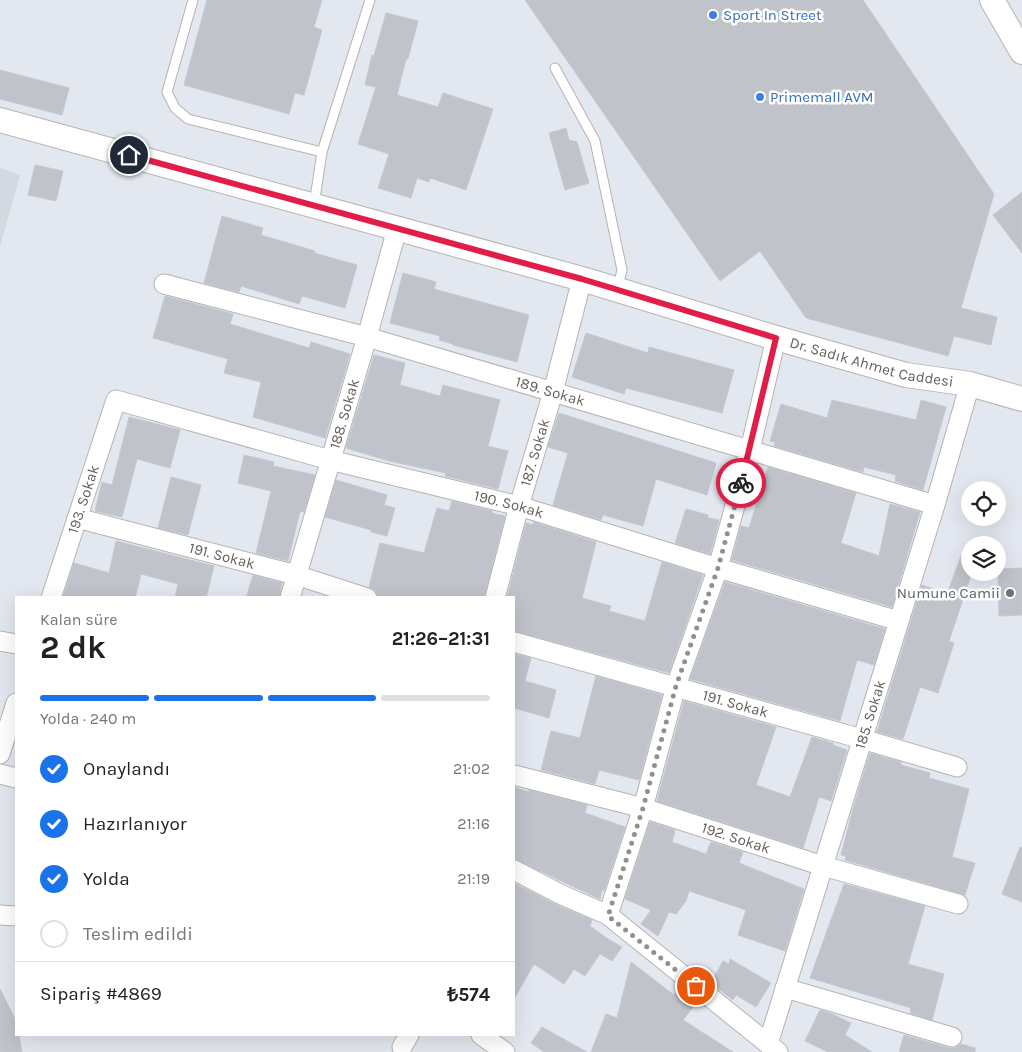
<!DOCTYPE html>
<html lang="tr">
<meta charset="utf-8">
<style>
:root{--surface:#fff;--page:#f6f6f6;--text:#222;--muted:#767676;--line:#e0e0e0;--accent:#1a73e8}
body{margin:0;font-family:Karla,sans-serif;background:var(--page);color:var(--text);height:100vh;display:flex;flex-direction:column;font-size:19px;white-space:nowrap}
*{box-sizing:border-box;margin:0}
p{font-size:16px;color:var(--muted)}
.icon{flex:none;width:28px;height:28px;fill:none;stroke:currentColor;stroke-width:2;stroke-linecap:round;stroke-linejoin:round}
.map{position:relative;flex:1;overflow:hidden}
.details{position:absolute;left:15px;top:596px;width:500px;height:440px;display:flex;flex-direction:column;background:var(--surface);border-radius:0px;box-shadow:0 5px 20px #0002}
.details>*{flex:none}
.controls{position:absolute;left:961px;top:481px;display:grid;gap:10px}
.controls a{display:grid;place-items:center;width:45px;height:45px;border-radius:50%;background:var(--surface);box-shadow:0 5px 20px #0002;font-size:25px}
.pin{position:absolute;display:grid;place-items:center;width:42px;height:42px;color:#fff;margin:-21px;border:2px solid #fff;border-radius:50%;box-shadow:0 1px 5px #0007}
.courier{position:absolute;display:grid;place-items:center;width:50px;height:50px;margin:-25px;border:4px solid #e11d48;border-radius:50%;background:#fff;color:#222;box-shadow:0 1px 6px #0007}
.headline em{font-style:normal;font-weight:700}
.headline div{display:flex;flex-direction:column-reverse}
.headline{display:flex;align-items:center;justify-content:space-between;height:85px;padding:0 25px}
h1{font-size:32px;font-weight:700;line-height:38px}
.bar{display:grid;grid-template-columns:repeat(4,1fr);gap:8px 5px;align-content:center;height:60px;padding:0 25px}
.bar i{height:6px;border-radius:4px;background:var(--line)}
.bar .on{background:var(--accent)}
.bar p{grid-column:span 4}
.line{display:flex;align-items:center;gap:12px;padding:0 25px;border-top:1px solid var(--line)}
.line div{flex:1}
ol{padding:0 25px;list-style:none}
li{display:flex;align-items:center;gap:15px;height:55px}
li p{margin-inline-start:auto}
li .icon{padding:5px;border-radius:50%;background:var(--accent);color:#fff;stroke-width:4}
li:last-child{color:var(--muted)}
li i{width:28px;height:28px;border:2px solid var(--line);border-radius:50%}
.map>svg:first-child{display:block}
.education{fill:#d4d9e1}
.building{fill:#c0c4ca;stroke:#c2c9d4}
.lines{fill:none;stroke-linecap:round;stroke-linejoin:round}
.service-casing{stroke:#b7b3af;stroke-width:11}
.minor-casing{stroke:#b7b3af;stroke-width:21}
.tertiary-casing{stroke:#b7b3af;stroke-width:26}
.service{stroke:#fff;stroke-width:9}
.minor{stroke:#fff;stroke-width:19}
.tertiary{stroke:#fff;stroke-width:24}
.done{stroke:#918f8f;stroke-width:5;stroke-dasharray:0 9}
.route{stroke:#e11d48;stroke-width:6}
.shop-dot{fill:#3f7fe0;stroke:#fff;stroke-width:2}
.worship-dot{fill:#6b7280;stroke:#fff;stroke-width:2}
.labels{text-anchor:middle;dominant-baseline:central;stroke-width:5;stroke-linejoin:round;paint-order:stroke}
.shop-label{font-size:15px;fill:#366cbe;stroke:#fff;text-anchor:start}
.street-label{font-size:15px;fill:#655f5b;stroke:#fff}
.worship-label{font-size:15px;fill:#5b616d;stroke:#fff;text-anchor:end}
</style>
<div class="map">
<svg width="1022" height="1052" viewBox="0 0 1022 1052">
<rect width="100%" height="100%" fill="#e3e7ef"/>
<path class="education" d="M0 168 20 175 0 247Z"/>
<g class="building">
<path d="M207 0H322L314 27 322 30 304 95 295 93 289 114 184 85Z"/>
<path d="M525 0H863L994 194 961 308 997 317 991 345 954 336 948 356 806 318 760 251 720 281Z"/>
<path d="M386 13 418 21 408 59H406L397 95 438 107 443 93 493 109 466 190 430 178 429 182 417 178 411 198 378 188 389 154 358 144 376 87 365 85 372 55 374 56Z"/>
<path d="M0 70 69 88 62 115 0 99Z"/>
<path d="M566 128 569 140 577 142 589 183 565 190 549 133Z"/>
<path d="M35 165 63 171 56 201 28 195Z"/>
<path d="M1022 192V253L993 215Z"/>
<path d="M222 216 263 228 261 235 315 251 314 253 357 265 345 308 302 296 299 304 241 286 239 292 204 283Z"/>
<path d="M403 273 436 282 434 289 529 315 517 362 453 345V344L439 340 440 336 390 323Z"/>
<path d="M165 296 233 314 230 324 309 348 311 342 350 354 325 438 253 417 261 382 224 373 228 359 153 338Z"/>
<path d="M586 333 648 353 649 347 734 370 722 413 626 388 624 394 572 377Z"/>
<path d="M374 355 405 363 400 385 440 396 443 385 500 400 488 446 508 451 498 489 445 476 446 473 389 461 346 448Z"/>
<path d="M832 400 916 420 921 400 946 407 923 490 895 481 896 475 864 467 863 472 774 446 775 442 770 441 781 404 827 418Z"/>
<path d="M559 413 716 463 707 495 656 479 643 526 603 515 601 520 553 505 568 453 548 447Z"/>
<path d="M129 417 180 430 170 468 137 459 122 517 95 511 102 482 112 485Z"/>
<path d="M244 455 274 462 273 466 315 475 304 512 300 511 288 561 256 553 271 491 238 483Z"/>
<path d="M768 467 856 493 841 543 879 556 890 504 920 512 892 607 732 560 741 526 749 528Z"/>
<path d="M171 477 201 485 188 535 158 528Z"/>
<path d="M336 480 387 495 384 505 395 508 387 536 371 532V530L325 517Z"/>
<path d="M452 501 492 511V513L505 516 484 598H378L376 591 369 587 380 543 424 553 437 508 449 511Z"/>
<path d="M686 509 708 515V518L719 520 710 554 675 543Z"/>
<path d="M533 522 596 542 582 598 611 606 609 611 645 621 662 562 703 575 669 673 514 631V598H507L526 523 533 525Z"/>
<path d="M116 541 214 566 206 598H175L178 584 141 574 135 598H63L74 563 109 573Z"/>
<path d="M961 556 970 559V572H972L949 641 954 643 938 693 920 687 903 739 877 732 922 585 947 594Z"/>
<path d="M1022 568V615L999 616 998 569Z"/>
<path d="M253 575 282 583 279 598H246Z"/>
<path d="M725 582 885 629 874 665 857 660 840 721 690 679Z"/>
<path d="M514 654 531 658 525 681 556 690 549 718 514 708Z"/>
<path d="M596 676 662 695 639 780 599 770 595 784 541 770 551 731 580 738Z"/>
<path d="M684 701 776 727 756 785 790 797 812 737 833 743V745L847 750 831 801 819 797 803 848 657 801Z"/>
<path d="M870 753 901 762V765L930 773 929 778 969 789 952 857 975 863 965 895 845 860 846 856 841 855 853 809Z"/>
<path d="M514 787 529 792V790L587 805 585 813 625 827 604 891 602 890 600 899 514 859Z"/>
<path d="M650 822 675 830 672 842 706 854 711 842 743 852 739 863 804 889 785 951 738 935 746 910 689 891 686 901 676 914 669 912 658 936 641 924 651 910 625 899Z"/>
<path d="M1020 847H1022V902L1002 894Z"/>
<path d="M514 883 555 904 592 920 590 926 608 939 622 947 612 961 600 954 585 976 574 969 564 984 534 964 514 999Z"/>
<path d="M844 884 925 906 908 964 944 974 932 1020 910 1013 911 1008 810 978Z"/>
<path d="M730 959 771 983 756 1007 736 995 733 1000 711 983 723 961 729 964Z"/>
<path d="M631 962 674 995 679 989 696 1003 683 1020 733 1052H591L606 1014 617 1018Z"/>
<path d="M0 989 16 1021V1035H19L22 1052H0Z"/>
<path d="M820 1010 832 1014 851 1023 845 1035 872 1052H828L805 1041Z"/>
<path d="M542 1027 587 1052H544L531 1043Z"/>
<path d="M904 1035 949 1048H955L961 1044 975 1048V1052H899Z"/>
</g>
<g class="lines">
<defs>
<g id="service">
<path d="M193 0 167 92 175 108 188 119 322 152"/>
<path d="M555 68 595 141 622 270 617 290"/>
<path d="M314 205 322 152 370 0"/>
</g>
<g id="minor">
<path id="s1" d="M164 284 367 337 935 505"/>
<path id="s2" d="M77 518 296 575 367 598"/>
<path id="s3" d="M51 598 116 400 330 460 519 506 718 568 899 621"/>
<path id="s4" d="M290 598 367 337 397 229"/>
<path id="s5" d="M495 598 519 506 553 392 582 279"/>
<path d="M0 641 16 644"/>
<path id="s6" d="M514 642 862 739 957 767"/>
<path d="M0 754 16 703"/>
<path d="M0 774 16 778"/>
<path id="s7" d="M514 775 643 808 823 866 958 904"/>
<path d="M514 870 560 894 608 915 778 1052"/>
<path d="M0 915 16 916"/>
<path d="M608 915 643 808 676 686 718 568 750 450 776 338"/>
<path d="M785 988 952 1037"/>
<path d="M481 1035 505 1052"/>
<path id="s8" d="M768 1044 935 505 970 384"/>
<path d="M402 1047 409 1035"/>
</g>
<g id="tertiary">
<path d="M992 0 1022 52"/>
<path id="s9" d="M0 120 582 279 776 338 906 375 970 384 1022 399"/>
</g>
</defs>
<use href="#service" class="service-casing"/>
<use href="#minor" class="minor-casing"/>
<use href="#tertiary" class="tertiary-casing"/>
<use href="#service" class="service"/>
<use href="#minor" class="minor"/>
<use href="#tertiary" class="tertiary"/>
</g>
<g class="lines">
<path class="done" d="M696 986 608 916 643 808 676 686 718 568 741 483"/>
<path class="route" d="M129 155 582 279 776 338 741 483"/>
</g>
<g class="shop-dot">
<circle cx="713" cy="15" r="5"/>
<circle cx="760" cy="97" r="5"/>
</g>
<circle class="worship-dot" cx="1010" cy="593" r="5"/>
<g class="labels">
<g class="shop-label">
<text x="723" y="15">Sport In Street</text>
<text x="770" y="97">Primemall AVM</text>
</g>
<g class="street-label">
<text stroke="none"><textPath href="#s9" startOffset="905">Dr. Sadık Ahmet Caddesi</textPath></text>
<text stroke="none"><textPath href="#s1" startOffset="401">189. Sokak</textPath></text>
<text stroke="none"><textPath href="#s4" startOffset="192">188. Sokak</textPath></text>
<text stroke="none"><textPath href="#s5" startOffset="151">187. Sokak</textPath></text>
<text stroke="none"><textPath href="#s3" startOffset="104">193. Sokak</textPath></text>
<text stroke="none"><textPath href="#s3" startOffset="615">190. Sokak</textPath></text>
<text stroke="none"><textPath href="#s2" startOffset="150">191. Sokak</textPath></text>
<text stroke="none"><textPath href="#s6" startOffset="230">191. Sokak</textPath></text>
<text stroke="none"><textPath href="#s8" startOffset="345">185. Sokak</textPath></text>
<text stroke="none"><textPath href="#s7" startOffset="231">192. Sokak</textPath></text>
</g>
<g class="worship-label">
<text x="1000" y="593">Numune Camii</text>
</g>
</g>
</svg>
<div class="controls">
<a><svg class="icon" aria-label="locate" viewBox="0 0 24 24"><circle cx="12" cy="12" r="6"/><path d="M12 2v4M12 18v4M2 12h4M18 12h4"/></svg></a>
<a><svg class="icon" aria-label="layers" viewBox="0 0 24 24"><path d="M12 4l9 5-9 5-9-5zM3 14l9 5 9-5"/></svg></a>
</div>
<div class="pin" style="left:696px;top:986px;background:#ea580c"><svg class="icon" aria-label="bag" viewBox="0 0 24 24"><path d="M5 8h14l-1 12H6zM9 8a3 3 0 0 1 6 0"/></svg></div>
<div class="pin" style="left:129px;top:155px;background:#1f2937"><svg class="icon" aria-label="home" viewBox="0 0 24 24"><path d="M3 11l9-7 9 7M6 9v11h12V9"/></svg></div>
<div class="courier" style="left:741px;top:483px"><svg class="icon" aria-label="bike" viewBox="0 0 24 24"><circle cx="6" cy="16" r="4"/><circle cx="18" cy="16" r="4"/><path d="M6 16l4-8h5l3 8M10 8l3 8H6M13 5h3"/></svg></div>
<section class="details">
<div class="headline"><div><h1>2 dk</h1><p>Kalan süre</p></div><em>21:26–21:31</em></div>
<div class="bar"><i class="on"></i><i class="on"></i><i class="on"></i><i></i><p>Yolda · 240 m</p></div>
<ol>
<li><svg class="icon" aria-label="check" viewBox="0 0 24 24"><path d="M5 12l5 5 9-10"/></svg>Onaylandı<p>21:02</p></li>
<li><svg class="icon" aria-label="check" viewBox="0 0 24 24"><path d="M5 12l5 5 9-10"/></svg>Hazırlanıyor<p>21:16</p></li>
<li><svg class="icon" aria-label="check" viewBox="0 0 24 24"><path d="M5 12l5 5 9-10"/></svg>Yolda<p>21:19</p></li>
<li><i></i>Teslim edildi</li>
</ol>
<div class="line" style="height:65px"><div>Sipariş #4869</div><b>₺574</b></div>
</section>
</div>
